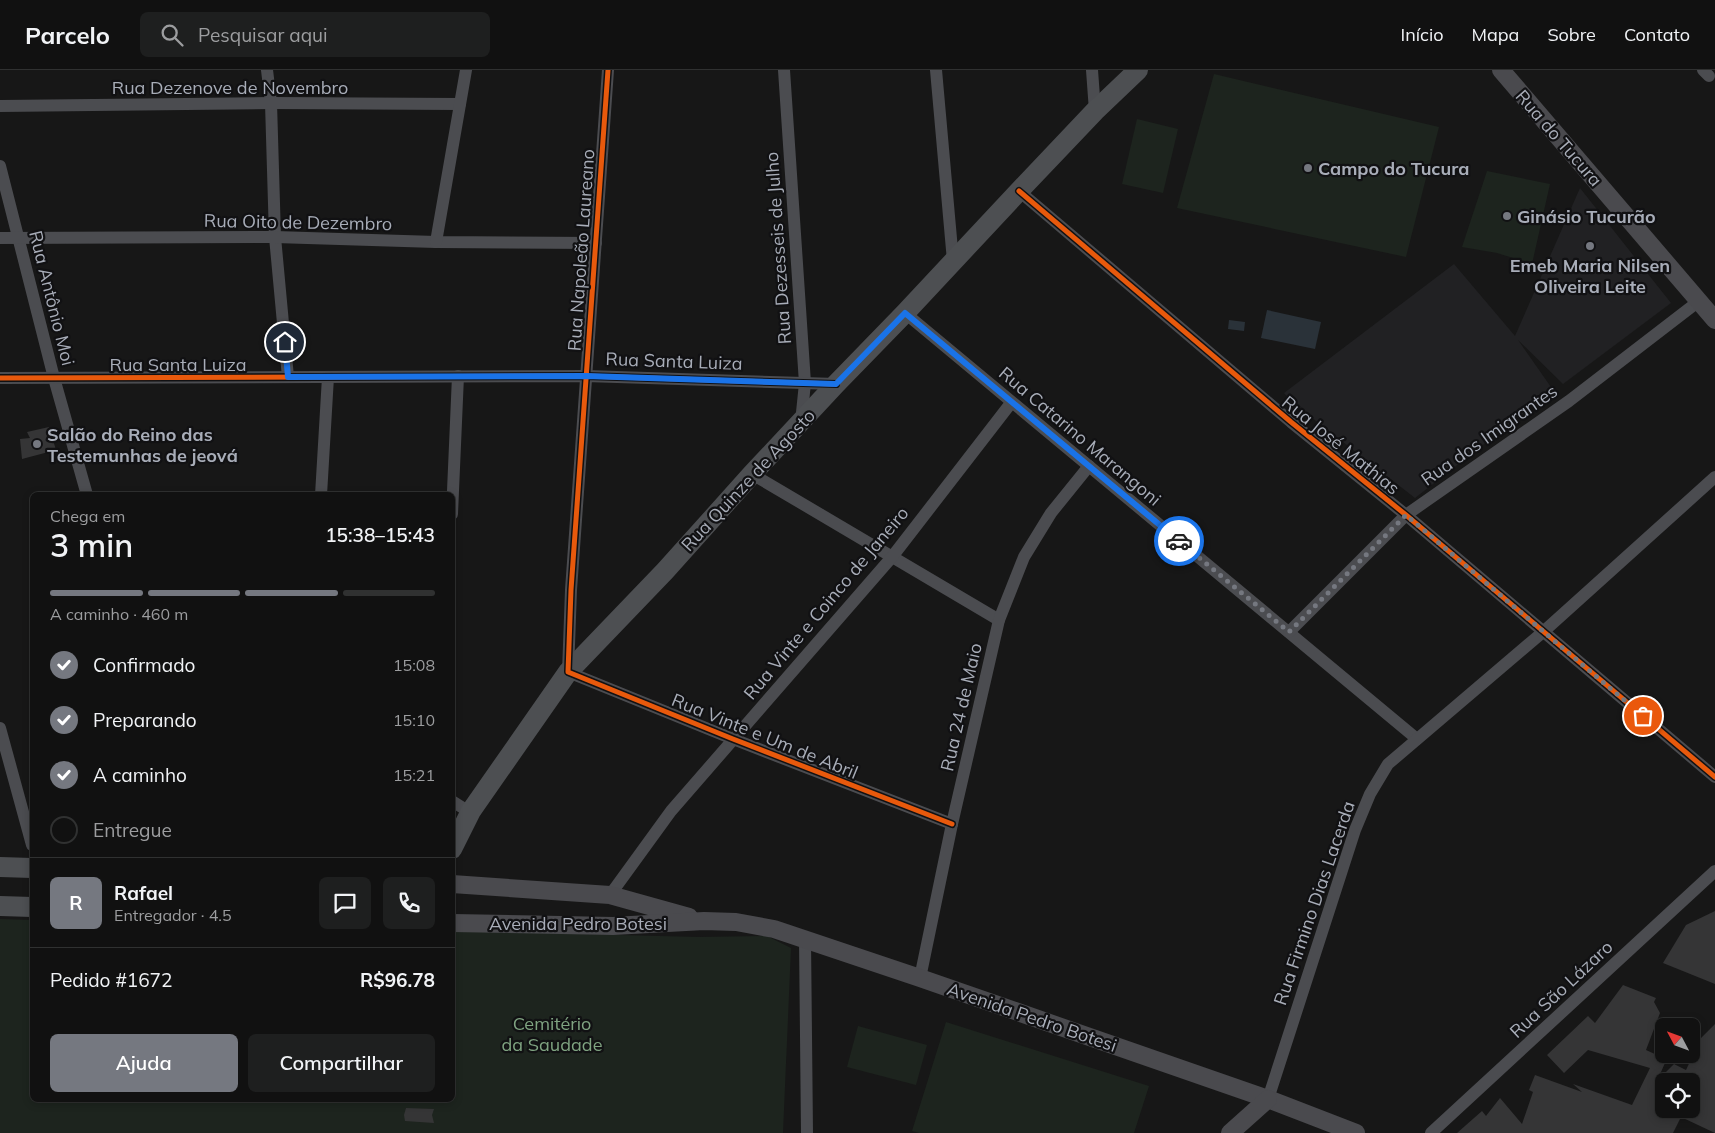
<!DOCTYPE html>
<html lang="pt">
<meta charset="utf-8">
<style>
:root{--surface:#111;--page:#1e1f1f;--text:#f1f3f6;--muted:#9c9d9f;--line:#303131;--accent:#757880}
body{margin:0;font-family:Mulish,sans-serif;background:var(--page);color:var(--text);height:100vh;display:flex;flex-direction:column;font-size:19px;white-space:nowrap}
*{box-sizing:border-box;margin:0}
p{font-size:16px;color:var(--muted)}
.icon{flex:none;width:28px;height:28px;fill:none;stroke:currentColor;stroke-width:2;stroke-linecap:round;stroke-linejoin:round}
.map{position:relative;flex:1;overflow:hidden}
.sheet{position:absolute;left:30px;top:422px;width:425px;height:610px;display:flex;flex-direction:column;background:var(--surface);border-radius:8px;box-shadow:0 2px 8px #0003,0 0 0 1px var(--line)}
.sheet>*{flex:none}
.needle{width:32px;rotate:311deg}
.fabs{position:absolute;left:1655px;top:948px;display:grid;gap:10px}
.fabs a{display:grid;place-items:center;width:45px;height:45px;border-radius:8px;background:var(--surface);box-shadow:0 2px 8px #0003,0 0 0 1px var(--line);font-size:25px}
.pin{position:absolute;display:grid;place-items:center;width:42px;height:42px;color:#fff;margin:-21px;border:2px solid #fff;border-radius:50%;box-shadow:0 1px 5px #0007}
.courier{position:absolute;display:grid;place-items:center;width:50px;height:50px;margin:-25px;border:4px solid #1a73e8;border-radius:50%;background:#fff;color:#222;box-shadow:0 1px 6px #0007}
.overview em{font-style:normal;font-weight:600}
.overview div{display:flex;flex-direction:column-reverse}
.overview{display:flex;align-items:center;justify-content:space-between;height:85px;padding:0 20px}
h1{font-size:32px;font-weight:600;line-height:38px}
.bar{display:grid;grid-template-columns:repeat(4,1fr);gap:8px 5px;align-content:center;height:60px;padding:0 20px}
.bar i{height:6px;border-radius:4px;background:var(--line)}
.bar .active{background:var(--accent)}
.bar p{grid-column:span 4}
.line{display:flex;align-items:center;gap:12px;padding:0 20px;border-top:1px solid var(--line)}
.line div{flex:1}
.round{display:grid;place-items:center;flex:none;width:52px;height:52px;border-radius:8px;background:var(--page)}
ol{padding:0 20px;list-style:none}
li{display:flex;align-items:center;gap:15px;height:55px}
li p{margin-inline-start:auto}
li .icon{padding:5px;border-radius:50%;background:var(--accent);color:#fff;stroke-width:4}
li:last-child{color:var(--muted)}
li i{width:28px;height:28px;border:2px solid var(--line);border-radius:50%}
.action{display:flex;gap:10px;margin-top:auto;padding:10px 20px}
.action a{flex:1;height:58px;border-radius:8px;background:var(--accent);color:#fff;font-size:20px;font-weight:600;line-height:58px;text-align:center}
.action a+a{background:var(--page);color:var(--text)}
header{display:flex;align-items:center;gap:30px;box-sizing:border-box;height:70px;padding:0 25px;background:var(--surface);border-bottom:1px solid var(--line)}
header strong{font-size:24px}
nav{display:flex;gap:28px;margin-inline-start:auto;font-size:18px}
.search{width:350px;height:45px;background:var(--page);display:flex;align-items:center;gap:12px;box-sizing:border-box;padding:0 18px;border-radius:8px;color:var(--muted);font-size:19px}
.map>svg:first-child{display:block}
.built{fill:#212123}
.green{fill:#1d241e}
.water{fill:#2a3239}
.building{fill:#353536;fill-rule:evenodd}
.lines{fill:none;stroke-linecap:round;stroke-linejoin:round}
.minor{stroke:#4b4c50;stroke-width:12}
.secondary{stroke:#4a4a4e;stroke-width:18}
.primary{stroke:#4d4f52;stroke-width:20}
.cycleway-casing{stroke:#111113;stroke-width:8}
.cycleway{stroke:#e8590c;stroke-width:5}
.done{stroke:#757880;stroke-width:5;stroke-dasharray:0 9}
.route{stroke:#1a73e8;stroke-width:6}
.poi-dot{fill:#757880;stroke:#111113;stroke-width:2}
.labels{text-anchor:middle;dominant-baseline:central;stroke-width:4.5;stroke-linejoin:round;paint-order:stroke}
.street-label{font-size:18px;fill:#a8adb8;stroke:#111113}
.poi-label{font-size:18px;font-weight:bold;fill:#a8adb8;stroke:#111113;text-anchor:start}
.park-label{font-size:18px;fill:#7fa381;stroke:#111113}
</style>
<header>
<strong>Parcelo</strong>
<div class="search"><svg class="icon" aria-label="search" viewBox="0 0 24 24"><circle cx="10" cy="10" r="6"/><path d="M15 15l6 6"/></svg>Pesquisar aqui</div>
<nav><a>Início</a><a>Mapa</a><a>Sobre</a><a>Contato</a></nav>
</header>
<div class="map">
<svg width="1715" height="1063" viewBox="0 0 1715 1063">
<rect width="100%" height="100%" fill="#171717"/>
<path class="built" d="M1580 118 1671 233 1563 314 1518 270 1553 320 1415 428 1293 333 1284 323 1454 194 1515 266Z"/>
<g class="green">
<path d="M1214 4 1439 57 1406 187 1177 138Z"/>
<path d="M1137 49 1178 59 1163 123 1122 114Z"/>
<path d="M1487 101 1550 114 1532 194 1497 183 1462 177Z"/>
<path d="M0 849 32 850V1030H452L453 861 699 867 767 866 791 878 783 1063H0Z"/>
<path d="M946 952 1149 1016 1134 1063H919L912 1061Z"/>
<path d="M858 956 927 975 916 1015 847 997Z"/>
</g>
<g class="water">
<path d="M1267 240 1321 252 1315 279 1261 268Z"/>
<path d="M1229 250 1245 252 1244 261 1228 259Z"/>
</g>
<g class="building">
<path d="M49 357 56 380 22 389 20 369 30 368 27 362Z"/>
<path d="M1715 841V914L1663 893 1686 855Z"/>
<path d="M1623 915 1656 928 1654 932 1660 943 1646 980 1657 985 1664 972V984H1669L1657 1011 1674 994 1686 1000 1701 968 1715 954V1063L1681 1047 1673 1063H1457L1482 1041 1486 1046 1500 1028 1522 1054 1533 1022 1529 1020 1535 1005 1582 1022 1573 1014 1632 1035 1650 998 1588 980 1564 1003 1547 985 1588 946 1595 953ZM1664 1011H1691V1039H1664Z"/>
<path d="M406 1038 434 1039 432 1045 434 1053 405 1051 404 1045Z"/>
</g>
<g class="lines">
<g class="minor">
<path d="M267 0 271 33 275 167 288 307"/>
<path d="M608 0 571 520 568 602 733 669 952 754"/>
<path d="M784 0 805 313 801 352"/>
<path d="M936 0 953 191"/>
<path d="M1092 0 1095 41"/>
<path d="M1703 0 1709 6"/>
<path d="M0 36 271 33 460 34"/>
<path d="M0 96 54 308 87 425"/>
<path d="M1019 121 1291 352 1406 445 1715 707"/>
<path d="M0 168 275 167 436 172 596 173"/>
<path d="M436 172 466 0"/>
<path d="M905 243 1417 669"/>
<path d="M0 308 586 306 836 314"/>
<path d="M752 404 999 550"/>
<path d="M321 425 328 307"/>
<path d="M452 444 458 306"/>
<path d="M1289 562 1406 445 1569 331 1699 231"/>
<path d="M0 658 32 775"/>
<path d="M452 731 463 738 471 741"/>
<path d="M610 825 671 741 892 487 1011 333"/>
<path d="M805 869 807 1063"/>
<path d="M920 908 952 754 999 550 1024 487 1051 443 1089 396"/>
<path d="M1268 1029 1355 760 1370 724 1388 694 1543 562 1715 407"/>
<path d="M1431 1063 1715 801"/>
</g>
<g class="secondary">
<path d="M1501 0 1715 250"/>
<path d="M452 814 610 825 689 847"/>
<path d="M452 853 613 856 704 851 736 852 774 859 920 908 1268 1029 1356 1063"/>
<path d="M1230 1063 1268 1029"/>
</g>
<g class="primary">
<path d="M452 779 471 741 568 602 665 501 752 404 836 314 905 243 1019 121 1095 41 1138 0"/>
<path d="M0 797 32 798"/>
<path d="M0 836 32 837"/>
</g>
<defs>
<g id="cycleway">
<path d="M608 0 571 520 568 602 733 669 952 754"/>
<path d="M1019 121 1291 352 1406 445 1715 707"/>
<path d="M0 308 586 306 836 314"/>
</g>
</defs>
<use href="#cycleway" class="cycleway-casing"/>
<use href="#cycleway" class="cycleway"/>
</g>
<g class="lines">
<path class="done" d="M1179 471 1289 562 1406 445 1643 646"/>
<path class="route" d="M285 272 288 307 586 306 836 314 905 243 1179 471"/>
</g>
<g class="poi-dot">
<circle cx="1308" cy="98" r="5"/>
<circle cx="1507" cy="146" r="5"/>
<circle cx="1590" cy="176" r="5"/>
<circle cx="37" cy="374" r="5"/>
</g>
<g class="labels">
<g class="street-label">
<text x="230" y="17">Rua Dezenove de Novembro</text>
<text transform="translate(1559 68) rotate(49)">Rua do Tucura</text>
<text transform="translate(298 152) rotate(1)">Rua Oito de Dezembro</text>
<text transform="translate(778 178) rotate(-94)">Rua Dezesseis de Julho</text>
<text transform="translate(581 180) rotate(-86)">Rua Napoleão Laureano</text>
<text transform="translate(52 228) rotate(76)">Rua Antônio Moi</text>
<text transform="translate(674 291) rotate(2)">Rua Santa Luiza</text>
<text x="178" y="294">Rua Santa Luiza</text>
<text transform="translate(1489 365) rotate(-35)">Rua dos Imigrantes</text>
<text transform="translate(1080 366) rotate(40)">Rua Catarino Marangoni</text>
<text transform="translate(1341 375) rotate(39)">Rua José Mathias</text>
<text transform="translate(748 410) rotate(-47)">Rua Quinze de Agosto</text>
<text transform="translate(826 533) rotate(-50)">Rua Vinte e Coinco de Janeiro</text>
<text transform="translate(961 637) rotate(-77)">Rua 24 de Maio</text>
<text transform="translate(765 666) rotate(22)">Rua Vinte e Um de Abril</text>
<text transform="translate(1314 833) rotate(-71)">Rua Firmino Dias Lacerda</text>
<text x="578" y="853">Avenida Pedro Botesi</text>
<text transform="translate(1561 919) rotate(-43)">Rua São Lázaro</text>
<text transform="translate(1032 947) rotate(19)">Avenida Pedro Botesi</text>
</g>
<g class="poi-label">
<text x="1318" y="98">Campo do Tucura</text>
<text x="1517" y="146">Ginásio Tucurão</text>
<text x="1590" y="195" text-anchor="middle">Emeb Maria Nilsen<tspan x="1590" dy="21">Oliveira Leite</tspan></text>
<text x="47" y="364">Salão do Reino das<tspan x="47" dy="21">Testemunhas de jeová</tspan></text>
</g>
<g class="park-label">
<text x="552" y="953">Cemitério<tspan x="552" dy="21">da Saudade</tspan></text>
</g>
</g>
</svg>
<div class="fabs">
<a><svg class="needle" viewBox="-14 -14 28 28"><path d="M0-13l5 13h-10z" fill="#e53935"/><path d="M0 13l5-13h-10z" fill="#9c9d9f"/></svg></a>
<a><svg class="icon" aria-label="locate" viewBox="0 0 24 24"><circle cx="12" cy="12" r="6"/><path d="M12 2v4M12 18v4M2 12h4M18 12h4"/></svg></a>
</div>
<div class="pin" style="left:1643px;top:646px;background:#ea580c"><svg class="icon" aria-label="bag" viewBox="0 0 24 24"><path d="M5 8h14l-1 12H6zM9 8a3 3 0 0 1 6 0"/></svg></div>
<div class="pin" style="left:285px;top:272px;background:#1f2937"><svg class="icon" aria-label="home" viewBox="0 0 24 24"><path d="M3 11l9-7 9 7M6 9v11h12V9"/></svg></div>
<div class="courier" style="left:1179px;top:471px"><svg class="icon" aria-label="car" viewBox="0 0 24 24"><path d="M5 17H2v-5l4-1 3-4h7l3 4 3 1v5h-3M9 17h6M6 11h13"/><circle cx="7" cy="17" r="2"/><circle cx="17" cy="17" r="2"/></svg></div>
<section class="sheet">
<div class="overview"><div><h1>3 min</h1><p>Chega em</p></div><em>15:38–15:43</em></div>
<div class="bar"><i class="active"></i><i class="active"></i><i class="active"></i><i></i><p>A caminho · 460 m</p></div>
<ol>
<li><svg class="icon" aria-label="check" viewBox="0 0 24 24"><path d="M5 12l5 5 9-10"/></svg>Confirmado<p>15:08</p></li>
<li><svg class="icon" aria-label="check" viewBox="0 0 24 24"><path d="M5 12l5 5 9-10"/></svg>Preparando<p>15:10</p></li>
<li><svg class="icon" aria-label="check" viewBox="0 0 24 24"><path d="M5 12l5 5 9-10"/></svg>A caminho<p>15:21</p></li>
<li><i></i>Entregue</li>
</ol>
<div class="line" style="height:90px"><b class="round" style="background:var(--accent);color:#fff">R</b><div><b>Rafael</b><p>Entregador · 4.5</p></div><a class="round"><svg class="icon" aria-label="chat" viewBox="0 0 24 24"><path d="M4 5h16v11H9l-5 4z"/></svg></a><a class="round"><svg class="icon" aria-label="phone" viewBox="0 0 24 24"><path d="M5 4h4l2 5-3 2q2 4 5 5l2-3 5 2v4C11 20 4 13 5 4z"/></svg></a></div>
<div class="line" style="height:65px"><div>Pedido #1672</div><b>R$96.78</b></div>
<div class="action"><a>Ajuda</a><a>Compartilhar</a></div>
</section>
</div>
